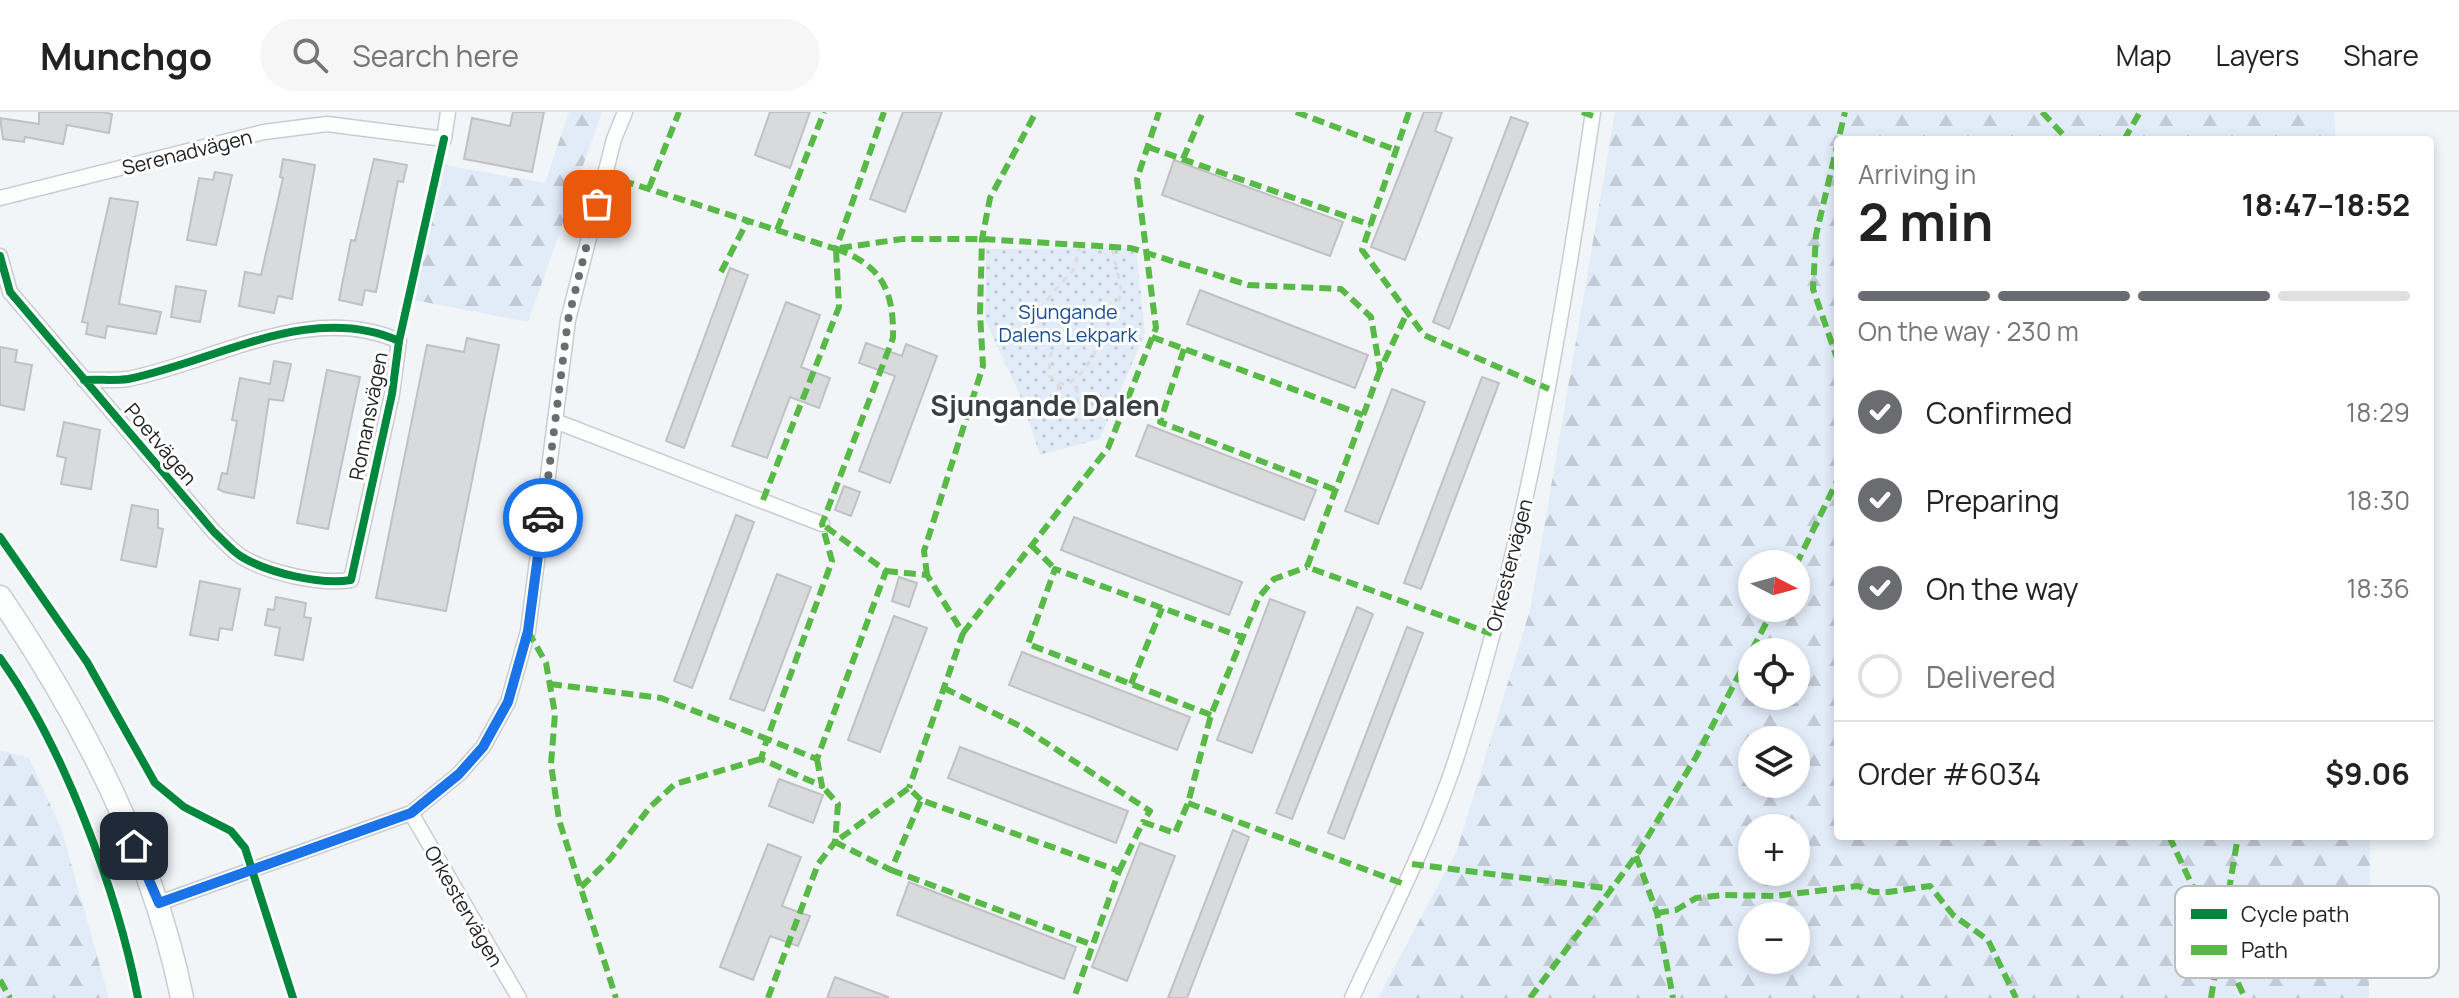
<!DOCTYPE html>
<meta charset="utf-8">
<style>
:root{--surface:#fff;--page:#f6f6f6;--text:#222;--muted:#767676;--line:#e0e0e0;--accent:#6a6c6f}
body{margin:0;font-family:Manrope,sans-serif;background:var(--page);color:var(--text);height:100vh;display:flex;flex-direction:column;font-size:30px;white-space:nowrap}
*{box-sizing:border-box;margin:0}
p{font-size:26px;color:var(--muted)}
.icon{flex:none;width:44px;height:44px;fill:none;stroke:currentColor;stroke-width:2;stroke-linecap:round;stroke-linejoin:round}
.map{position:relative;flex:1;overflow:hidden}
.sheet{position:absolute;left:1834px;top:24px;width:600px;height:704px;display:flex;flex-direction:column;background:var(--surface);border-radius:8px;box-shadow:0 4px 12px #0003}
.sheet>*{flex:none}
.needle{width:52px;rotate:96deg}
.controls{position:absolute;left:1738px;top:438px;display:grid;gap:16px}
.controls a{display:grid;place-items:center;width:72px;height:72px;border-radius:50%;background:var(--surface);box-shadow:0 4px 12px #0003;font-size:40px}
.pin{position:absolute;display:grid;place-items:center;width:68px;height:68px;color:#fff;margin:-34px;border-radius:16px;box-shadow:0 4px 12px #0006}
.courier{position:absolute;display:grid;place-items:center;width:80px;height:80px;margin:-40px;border:6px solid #1a73e8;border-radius:50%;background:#fff;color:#222;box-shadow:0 2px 10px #0007}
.summary em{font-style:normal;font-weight:700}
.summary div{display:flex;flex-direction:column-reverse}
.summary{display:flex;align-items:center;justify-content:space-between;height:136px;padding:0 24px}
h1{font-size:52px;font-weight:700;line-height:60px}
.bar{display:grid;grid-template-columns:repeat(4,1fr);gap:12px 8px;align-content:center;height:96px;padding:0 24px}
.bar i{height:10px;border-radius:6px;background:var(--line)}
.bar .on{background:var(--accent)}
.bar p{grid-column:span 4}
.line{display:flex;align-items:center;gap:20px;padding:0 24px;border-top:2px solid var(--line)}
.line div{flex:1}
ol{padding:0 24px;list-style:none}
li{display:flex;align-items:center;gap:24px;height:88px}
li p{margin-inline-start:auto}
li .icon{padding:8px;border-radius:50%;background:var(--accent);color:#fff;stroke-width:4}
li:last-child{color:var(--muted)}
li i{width:44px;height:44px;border:4px solid var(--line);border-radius:50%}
header{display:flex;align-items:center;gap:48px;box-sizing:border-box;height:112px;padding:0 40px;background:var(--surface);border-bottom:2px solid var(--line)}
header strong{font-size:38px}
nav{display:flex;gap:44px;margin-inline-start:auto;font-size:28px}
.search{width:560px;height:72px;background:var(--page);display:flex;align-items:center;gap:20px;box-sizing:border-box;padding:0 28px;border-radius:44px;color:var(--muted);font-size:30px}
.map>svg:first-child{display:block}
.forest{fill:url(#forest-firs);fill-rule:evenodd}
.park{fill:url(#park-dots)}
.building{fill:#d8dadc;stroke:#bfc1c4;stroke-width:2}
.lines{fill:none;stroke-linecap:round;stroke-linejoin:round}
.minor-casing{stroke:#cacccf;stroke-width:17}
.secondary-casing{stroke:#cacccf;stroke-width:25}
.path{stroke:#ddddde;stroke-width:3;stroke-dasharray:6 6;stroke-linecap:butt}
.minor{stroke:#fdfefe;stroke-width:14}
.secondary{stroke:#fdfefe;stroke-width:22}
.quiet{stroke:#58b947;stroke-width:6;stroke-dasharray:12 6;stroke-linecap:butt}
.cycleway-casing{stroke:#fff;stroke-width:13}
.cycleway{stroke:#00873e;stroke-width:8}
.done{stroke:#6a6c6f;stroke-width:8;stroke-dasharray:0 14.4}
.route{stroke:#1a73e8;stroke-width:10}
.labels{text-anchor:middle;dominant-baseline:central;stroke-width:6;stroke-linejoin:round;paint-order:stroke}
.street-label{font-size:20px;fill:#212325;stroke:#fff}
.park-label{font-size:20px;fill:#194e93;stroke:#fff}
.district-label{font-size:28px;font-weight:bold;fill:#3b3e43;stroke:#fff}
.key{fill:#fff;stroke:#bcbdbe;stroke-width:2}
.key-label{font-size:22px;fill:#212325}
</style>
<header>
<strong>Munchgo</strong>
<div class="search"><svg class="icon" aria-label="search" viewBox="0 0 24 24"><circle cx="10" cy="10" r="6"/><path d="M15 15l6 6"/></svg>Search here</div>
<nav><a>Map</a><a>Layers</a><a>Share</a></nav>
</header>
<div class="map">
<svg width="2459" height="886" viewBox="0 0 2459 886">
<defs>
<pattern id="forest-firs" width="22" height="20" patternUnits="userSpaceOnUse" patternTransform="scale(2)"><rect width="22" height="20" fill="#e2ecf9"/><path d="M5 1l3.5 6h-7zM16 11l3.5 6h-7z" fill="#c2cad5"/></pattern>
<pattern id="park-dots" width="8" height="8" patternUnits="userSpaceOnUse" patternTransform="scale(2)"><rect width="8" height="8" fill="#e2ecf9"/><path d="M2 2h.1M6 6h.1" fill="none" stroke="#c2cad5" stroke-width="1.8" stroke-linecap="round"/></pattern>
</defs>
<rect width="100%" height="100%" fill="#f2f5f8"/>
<g class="forest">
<path d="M569 0H602L528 210 414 188 444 53 545 71Z"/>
<path d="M1615 0H2334L2336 28H1838V724H2370L2369 886H1378L1457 738 1530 498ZM1752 452H1796V496H1752ZM1752 540H1796V584H1752ZM1752 628H1796V672H1752ZM1752 716H1796V760H1752ZM1752 804H1796V848H1752Z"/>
<path d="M0 638 29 646 61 716 109 886H0Z"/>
</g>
<path class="park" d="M1136 136 1145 221 1100 327 1040 343 1020 283 985 208 986 137Z"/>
<g class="building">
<path d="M39 0H102L112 2 109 21 67 13 63 32 25 25 24 30 3 27 0 6 39 12Z"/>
<path d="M513 0H544L532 60 464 47 472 6 510 14Z"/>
<path d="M770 0H810L790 56 755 43Z"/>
<path d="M903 0H942L905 100 870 87Z"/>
<path d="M1424 0H1442L1435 19 1452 26 1405 148 1371 135Z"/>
<path d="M1511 5 1528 11 1449 217 1433 210Z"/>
<path d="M283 47 315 53 292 187 278 184 274 201 239 194 245 160 261 163 283 66 280 65Z"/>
<path d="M374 47 407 53 403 70 398 69 376 180 365 178 362 193 339 188 351 128 355 129Z"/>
<path d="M1174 48 1343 110 1330 144 1162 83Z"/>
<path d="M215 60 232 63 216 133 187 128 199 66 213 68Z"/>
<path d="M110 86 138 90 119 192 161 200 156 222 107 214 105 226 86 222 88 211 82 210Z"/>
<path d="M730 156 748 163 684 336 666 329Z"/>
<path d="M176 174 206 179 200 210 171 205Z"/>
<path d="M1200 178 1368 243 1355 276 1187 212Z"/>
<path d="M786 190 820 203 801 255 830 266 819 296 790 285 767 346 732 334Z"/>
<path d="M467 226 499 233 446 499 376 486 427 233 464 240Z"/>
<path d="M866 231 902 244 906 232 937 244 890 371 859 359 895 264 859 251Z"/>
<path d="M0 235 17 238 15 250 32 253 24 298 0 293Z"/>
<path d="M274 249 291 252 283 289 269 287 254 386 224 380 218 377 222 361 227 362 237 309 232 308 240 266 270 272Z"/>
<path d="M327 258 360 265 328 417 297 411Z"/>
<path d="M1482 265 1499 271 1421 477 1404 471Z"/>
<path d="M1392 277 1425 290 1378 412 1345 399Z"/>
<path d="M64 310 100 318 91 377 61 372 66 346 57 344Z"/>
<path d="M1148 313 1316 378 1304 408 1136 344Z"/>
<path d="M844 374 860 380 851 404 835 398Z"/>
<path d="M132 393 158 398V416L163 417 156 455 121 448Z"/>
<path d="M736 403 754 410 692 576 674 569Z"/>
<path d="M1074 405 1242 470 1229 503 1061 438Z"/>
<path d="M777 462 811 475 764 599 730 587Z"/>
<path d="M899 465 917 471 909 495 892 489Z"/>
<path d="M200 469 240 477 232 518 220 516 218 528 190 523Z"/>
<path d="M276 485 306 491 304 505 311 506 303 548 275 543 280 516 265 513 268 497 274 498Z"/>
<path d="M1270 487 1305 500 1252 641 1217 628Z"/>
<path d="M1357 495 1373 502 1292 707 1276 701Z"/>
<path d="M894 504 927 516 880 640 848 628Z"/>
<path d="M1407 515 1423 521 1344 727 1328 721Z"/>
<path d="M1022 540 1190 605 1177 638 1009 573Z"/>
<path d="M960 635 1128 699 1116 731 948 666Z"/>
<path d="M779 667 823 683 813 711 769 694Z"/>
<path d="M1233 718 1249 725 1187 886H1168Z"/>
<path d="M1140 731 1175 744 1127 869 1092 855Z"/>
<path d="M768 732 801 745 782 794 810 804 798 834 770 824 753 868 720 855Z"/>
<path d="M909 770 1076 835 1064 867 897 803Z"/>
<path d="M835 865 888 885 887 886H827Z"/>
</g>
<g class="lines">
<defs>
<g id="minor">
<path d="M0 86 264 20 327 12 444 27 448 0"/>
<path d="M0 144 10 180 214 420C223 428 232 439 242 445 269 461 320 473 351 468L392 282 399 229C311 189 214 250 128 267 114 269 98 267 84 268"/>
<path d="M555 309 822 412"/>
<path d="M411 701 519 886"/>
<path d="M159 791 411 701 459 662 483 635 508 590 528 519 568 208 614 27 625 0"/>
<path d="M1352 886C1387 810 1430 726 1456 647 1524 436 1561 218 1593 0"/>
</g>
<path id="secondary" d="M0 485C82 606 153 741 182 886"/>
</defs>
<use href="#minor" class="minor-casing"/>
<use href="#secondary" class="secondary-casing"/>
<g class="path">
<path d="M1080 133 1074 157 1043 192V210L1051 241 1049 264 1064 273C1094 263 1107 206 1122 181L1112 135"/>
<path d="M1058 272 1060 299 1078 295 1077 278 1070 271"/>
</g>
<use href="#minor" class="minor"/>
<use href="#secondary" class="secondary"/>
<g class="quiet">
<path d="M1296 0 1396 38"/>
<path d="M1409 0 1362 138 1424 223 1549 277"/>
<path d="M1582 0 1593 4"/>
<path d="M2042 0 2068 28"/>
<path d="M2124 28 2140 0"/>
<path d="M1148 35 1371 113"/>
<path d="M1183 47 1203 0"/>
<path d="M605 63 836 137 884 0"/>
<path d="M649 76 679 0"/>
<path d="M777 118 824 0"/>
<path d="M840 136 902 127H982L1131 136 1248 173 1341 177 1371 205 1380 258 1407 201"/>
<path d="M721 160 748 108"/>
<path d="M1152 225 1363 303"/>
<path d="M1184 237 1160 310 1336 378"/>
<path d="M1838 249 1813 177 1816 123 1845 0"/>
<path d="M1380 258 1307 455 1492 522"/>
<path d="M763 388 839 195 836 137"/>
<path d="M1031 433 1055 457"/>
<path d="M1796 453 1838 367"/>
<path d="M886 459 927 463 963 521 909 676"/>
<path d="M927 463 924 439 983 254 980 201 982 127 990 86 1036 0"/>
<path d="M528 519 546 551 555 602 551 652 559 708 616 886"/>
<path d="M963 521 1108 336 1156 216 1137 67 1159 0"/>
<path d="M550 572 661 586 767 627 832 449 822 412 893 226C894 179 882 153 836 137"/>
<path d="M1131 572 1162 496"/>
<path d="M944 576 1022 615 1150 699 1143 710"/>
<path d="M1211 603 1028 532 1055 457 1242 525"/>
<path d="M817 647 822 674 761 647 767 627 817 647 886 459 822 412"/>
<path d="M921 688 909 676 835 730 891 758 921 688 1119 759 1074 886"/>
<path d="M1188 691 1404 772"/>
<path d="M2169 724 2245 886"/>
<path d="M1636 744 1657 801 1673 886"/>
<path d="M1412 752 1612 777"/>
<path d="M891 758 1093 833"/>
<path d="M1119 759 1143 710 1175 721 1188 691 1211 603 1259 485 1274 467 1307 455"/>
<path d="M581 775 610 747 650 695 675 672 761 647"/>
<path d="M1657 801 1676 798 1696 786 1723 783 1775 784 1858 774 1873 780H1888L1930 774 1953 803 1988 828 2016 886"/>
<path d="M0 868 10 886"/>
<path d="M768 886 818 752 835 730 838 692 822 674"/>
<path d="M1530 886 1636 744 1696 645 1774 496"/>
<path d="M2211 886 2238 724"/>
</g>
<defs>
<g id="cycleway">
<path d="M0 144 10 180 214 420C223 428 232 439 242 445 269 461 320 473 351 468L392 282 399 229C311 189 214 250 128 267 114 269 98 267 84 268"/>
<path d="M399 229 444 27"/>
<path d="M0 425 87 550 155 671 184 695 231 719 245 736 293 886"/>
<path d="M0 546C64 635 117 779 138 886"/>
</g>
</defs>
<use href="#cycleway" class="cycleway-casing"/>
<use href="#cycleway" class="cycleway"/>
</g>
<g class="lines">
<path class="done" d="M543 406 568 208 597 92"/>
<path class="route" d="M134 734 159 791 411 701 459 662 483 635 508 590 528 519 543 406"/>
</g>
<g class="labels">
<g class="street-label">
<text transform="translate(187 40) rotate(-14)">Serenadvägen</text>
<text transform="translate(368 304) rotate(-79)">Romansvägen</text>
<text transform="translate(161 332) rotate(50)">Poetvägen</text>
<text transform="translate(1509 453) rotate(-76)">Orkestervägen</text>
<text transform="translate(464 794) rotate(60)">Orkestervägen</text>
</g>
<g class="park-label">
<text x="1068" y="199">Sjungande<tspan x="1068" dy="23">Dalens Lekpark</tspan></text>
</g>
<g class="district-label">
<text x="1045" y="293">Sjungande Dalen</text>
</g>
</g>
<rect x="2175" y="774" width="264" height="92" rx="12" class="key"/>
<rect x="2191" y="797" width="36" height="10" fill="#00873e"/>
<rect x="2191" y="833" width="36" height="10" fill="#58b947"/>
<g class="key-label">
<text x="2241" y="810">Cycle path</text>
<text x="2241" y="846">Path</text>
</g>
</svg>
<div class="controls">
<a><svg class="needle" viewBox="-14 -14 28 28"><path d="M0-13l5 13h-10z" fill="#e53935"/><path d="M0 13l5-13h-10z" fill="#767676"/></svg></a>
<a><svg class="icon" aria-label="locate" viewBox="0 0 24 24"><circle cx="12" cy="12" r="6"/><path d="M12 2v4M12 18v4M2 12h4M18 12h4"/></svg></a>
<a><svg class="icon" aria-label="layers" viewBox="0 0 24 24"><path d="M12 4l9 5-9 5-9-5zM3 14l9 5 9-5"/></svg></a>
<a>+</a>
<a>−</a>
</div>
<div class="pin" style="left:597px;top:92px;background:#ea580c"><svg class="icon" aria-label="bag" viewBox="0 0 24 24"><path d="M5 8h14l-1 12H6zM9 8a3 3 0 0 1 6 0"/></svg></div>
<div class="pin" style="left:134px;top:734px;background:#1f2937"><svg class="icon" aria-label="home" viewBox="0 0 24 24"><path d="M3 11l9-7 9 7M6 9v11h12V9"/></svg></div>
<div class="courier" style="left:543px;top:406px"><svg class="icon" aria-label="car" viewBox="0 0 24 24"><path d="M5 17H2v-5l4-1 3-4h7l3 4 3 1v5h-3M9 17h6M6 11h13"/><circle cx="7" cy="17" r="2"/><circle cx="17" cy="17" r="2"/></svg></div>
<section class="sheet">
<div class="summary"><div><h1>2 min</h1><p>Arriving in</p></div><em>18:47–18:52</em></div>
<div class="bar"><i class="on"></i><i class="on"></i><i class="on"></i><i></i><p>On the way · 230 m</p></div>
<ol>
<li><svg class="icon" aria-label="check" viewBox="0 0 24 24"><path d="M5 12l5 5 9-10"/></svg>Confirmed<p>18:29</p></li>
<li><svg class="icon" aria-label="check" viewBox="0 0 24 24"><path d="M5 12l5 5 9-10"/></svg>Preparing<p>18:30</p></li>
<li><svg class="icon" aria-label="check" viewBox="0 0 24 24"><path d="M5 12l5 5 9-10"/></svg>On the way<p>18:36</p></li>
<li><i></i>Delivered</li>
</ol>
<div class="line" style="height:104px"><div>Order #6034</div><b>$9.06</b></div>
</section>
</div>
